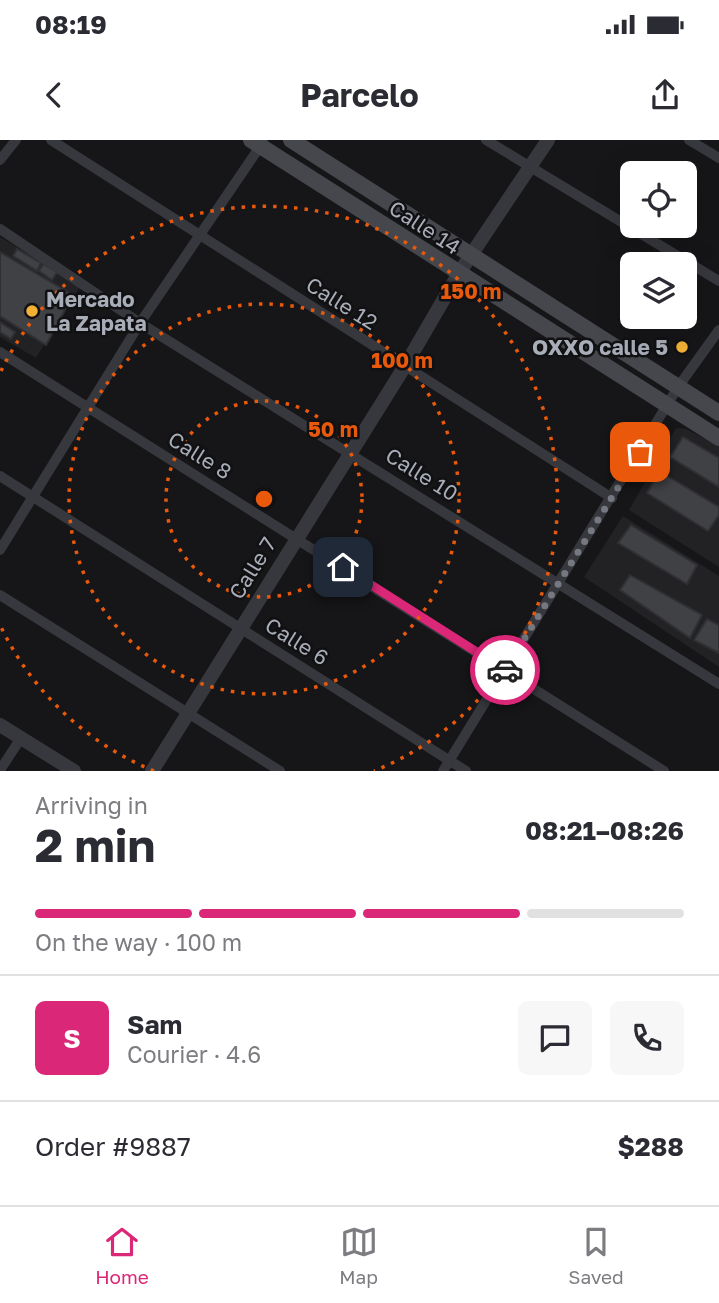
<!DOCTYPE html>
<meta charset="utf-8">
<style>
:root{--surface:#fff;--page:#f7f7f7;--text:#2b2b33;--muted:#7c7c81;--line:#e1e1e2;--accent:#db2777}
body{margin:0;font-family:"Golos Text",sans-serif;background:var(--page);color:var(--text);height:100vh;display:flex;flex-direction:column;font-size:26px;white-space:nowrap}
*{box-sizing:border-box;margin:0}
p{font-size:23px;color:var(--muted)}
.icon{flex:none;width:38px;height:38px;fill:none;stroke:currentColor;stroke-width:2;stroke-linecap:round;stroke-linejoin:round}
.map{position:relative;height:631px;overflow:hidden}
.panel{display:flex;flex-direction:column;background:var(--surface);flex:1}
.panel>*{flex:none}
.buttons{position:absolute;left:620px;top:21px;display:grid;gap:14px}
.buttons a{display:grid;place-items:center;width:77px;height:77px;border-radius:10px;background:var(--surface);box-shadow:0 7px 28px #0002;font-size:35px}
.pin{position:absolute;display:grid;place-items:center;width:60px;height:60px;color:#fff;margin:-30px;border-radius:14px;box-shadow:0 4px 10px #0006}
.courier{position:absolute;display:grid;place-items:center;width:70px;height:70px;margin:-35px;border:5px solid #db2777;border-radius:50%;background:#fff;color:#222;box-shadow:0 2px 9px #0007}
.summary em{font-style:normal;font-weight:700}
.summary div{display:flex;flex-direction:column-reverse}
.summary{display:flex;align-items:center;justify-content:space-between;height:119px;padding:0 35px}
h1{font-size:46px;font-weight:700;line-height:52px}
.bar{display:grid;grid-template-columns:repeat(4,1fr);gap:10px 7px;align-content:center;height:84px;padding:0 35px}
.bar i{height:9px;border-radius:5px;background:var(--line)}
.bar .on{background:var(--accent)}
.bar p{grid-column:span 4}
.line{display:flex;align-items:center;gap:18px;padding:0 35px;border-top:2px solid var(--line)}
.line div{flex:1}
.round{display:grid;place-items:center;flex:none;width:74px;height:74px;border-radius:10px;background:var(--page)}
.status{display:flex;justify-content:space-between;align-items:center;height:49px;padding:0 35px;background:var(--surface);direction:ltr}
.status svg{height:19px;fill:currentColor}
header{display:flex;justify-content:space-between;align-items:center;height:91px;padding:0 35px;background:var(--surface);font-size:32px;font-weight:700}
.menu{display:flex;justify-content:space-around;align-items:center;height:98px;border-top:2px solid var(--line);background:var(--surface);font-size:19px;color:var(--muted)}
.menu a{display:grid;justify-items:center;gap:4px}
.menu .on{color:var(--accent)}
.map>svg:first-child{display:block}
.built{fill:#222225}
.building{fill:#404145;stroke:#303034;stroke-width:2}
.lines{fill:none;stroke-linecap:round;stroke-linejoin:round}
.minor{stroke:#37383d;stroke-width:10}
.tertiary{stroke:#37383d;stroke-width:14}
.secondary{stroke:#45474d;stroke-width:16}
.done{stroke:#757880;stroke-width:7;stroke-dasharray:0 12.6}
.route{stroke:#db2777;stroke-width:9}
.ring{fill:none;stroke:#e8590c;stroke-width:3.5;stroke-dasharray:3.5 7}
.poi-dot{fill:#f2b134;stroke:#111113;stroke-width:2.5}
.labels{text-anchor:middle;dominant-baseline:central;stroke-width:5;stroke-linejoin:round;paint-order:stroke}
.street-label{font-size:21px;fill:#a8adb8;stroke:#111113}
.poi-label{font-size:21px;font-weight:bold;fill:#a8adb8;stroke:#111113;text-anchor:start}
.centre{fill:#e8590c;stroke:#111113;stroke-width:3.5}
.ring-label{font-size:21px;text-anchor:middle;font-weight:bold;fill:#e8590c;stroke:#111113;stroke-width:5;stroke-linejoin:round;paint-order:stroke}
</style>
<div class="status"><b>08:19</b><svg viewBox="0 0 49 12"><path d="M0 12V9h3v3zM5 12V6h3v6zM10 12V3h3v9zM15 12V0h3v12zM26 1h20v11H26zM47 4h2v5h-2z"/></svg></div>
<header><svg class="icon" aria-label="back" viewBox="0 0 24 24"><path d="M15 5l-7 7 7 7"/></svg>Parcelo<svg class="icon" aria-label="share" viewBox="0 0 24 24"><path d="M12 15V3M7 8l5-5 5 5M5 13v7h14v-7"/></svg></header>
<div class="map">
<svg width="719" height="631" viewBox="0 0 719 631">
<rect width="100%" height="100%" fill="#161618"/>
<g class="built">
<path d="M0 97 81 145 36 218 0 197Z"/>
<path d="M676 288 686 289 719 306V427L629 370Z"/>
<path d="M623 376 719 436V527L584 437Z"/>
</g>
<g class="building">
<path d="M17 109 41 123 37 131 13 116Z"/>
<path d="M0 112 73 155 46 205 0 176Z"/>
<path d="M43 124 57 132 52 140 39 131Z"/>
<path d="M0 182 15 192 11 199 0 192Z"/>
<path d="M683 297 719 318V347L670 317Z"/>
<path d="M659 331 719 367V375L708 391 647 353Z"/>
<path d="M631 385 697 425 687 444 618 403Z"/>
<path d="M630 435 702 475 690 498 620 450Z"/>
<path d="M707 479 719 485V513L694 500Z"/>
</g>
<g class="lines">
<g class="minor">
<path d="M51 0 612 358"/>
<path d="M486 0 719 141"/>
<path d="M689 0 719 18"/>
<path d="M0 20 16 0"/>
<path d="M0 89 140 183 719 544"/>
<path d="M0 212 664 631"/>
<path d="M0 336 466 631"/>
<path d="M0 410 140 183 263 2"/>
<path d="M0 455 280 631"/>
<path d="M0 630 21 598"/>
<path d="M443 631 678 247 719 190"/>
</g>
<g class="tertiary">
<path d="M0 585 74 631"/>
<path d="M152 631 405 226 459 133 548 0"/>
</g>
<g class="secondary">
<path d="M251 0 719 298"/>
<path d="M291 0 719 273"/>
</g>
</g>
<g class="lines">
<path class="done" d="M505 530 640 312"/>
<path class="route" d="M343 427 505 530"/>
</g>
<g class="ring">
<circle cx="264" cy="359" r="98"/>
<circle cx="264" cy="359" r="195"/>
<path d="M154 631A293 293 0 0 1 1 487M1 231A293 293 0 1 1 374 631"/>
</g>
<g class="poi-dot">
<circle cx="32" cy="171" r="7"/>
<circle cx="682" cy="207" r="7"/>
</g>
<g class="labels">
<g class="street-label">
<text transform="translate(425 87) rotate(33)">Calle 14</text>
<text transform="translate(342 163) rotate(32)">Calle 12</text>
<text transform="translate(200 315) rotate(32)">Calle 8</text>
<text transform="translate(422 334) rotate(32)">Calle 10</text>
<text transform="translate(252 428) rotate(-58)">Calle 7</text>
<text transform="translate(297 501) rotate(32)">Calle 6</text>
</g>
<g class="poi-label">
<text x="46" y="159">Mercado<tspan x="46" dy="24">La Zapata</tspan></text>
<text x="668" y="207" text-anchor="end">OXXO calle 5</text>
</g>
</g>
<circle cx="264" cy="359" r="10" class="centre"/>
<g class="ring-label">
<text x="471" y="159">150 m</text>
<text x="402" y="228">100 m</text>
<text x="333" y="297">50 m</text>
</g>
</svg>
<div class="buttons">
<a><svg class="icon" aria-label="locate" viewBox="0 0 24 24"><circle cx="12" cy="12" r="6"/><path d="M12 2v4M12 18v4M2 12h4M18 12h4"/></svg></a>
<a><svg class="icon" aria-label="layers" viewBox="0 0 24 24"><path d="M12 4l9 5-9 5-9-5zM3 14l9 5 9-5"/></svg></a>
</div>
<div class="pin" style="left:640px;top:312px;background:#ea580c"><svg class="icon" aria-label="bag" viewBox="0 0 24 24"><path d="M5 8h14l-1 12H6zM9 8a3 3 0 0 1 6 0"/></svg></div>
<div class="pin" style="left:343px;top:427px;background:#1f2937"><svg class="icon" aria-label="home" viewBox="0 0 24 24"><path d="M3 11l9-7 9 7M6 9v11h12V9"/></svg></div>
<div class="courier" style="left:505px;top:530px"><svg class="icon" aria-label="car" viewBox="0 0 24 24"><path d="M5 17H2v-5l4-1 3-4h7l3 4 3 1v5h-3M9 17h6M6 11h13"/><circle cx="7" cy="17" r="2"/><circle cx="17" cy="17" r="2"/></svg></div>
</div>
<section class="panel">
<div class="summary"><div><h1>2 min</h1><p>Arriving in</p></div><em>08:21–08:26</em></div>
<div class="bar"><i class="on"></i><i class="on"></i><i class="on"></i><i></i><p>On the way · 100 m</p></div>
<div class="line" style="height:126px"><b class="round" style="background:var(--accent);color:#fff">S</b><div><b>Sam</b><p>Courier · 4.6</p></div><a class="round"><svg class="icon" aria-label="chat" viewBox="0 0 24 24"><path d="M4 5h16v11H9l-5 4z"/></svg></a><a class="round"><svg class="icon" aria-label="phone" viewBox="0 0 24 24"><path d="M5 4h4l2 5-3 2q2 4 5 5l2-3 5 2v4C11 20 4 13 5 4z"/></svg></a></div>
<div class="line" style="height:91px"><div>Order #9887</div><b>$288</b></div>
</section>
<nav class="menu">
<a class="on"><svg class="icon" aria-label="home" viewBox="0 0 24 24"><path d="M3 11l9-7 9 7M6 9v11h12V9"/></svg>Home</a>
<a><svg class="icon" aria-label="map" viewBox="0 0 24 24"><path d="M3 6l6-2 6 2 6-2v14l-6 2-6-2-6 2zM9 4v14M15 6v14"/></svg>Map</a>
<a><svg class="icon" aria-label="saved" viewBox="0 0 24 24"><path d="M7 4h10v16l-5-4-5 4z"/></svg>Saved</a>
</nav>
